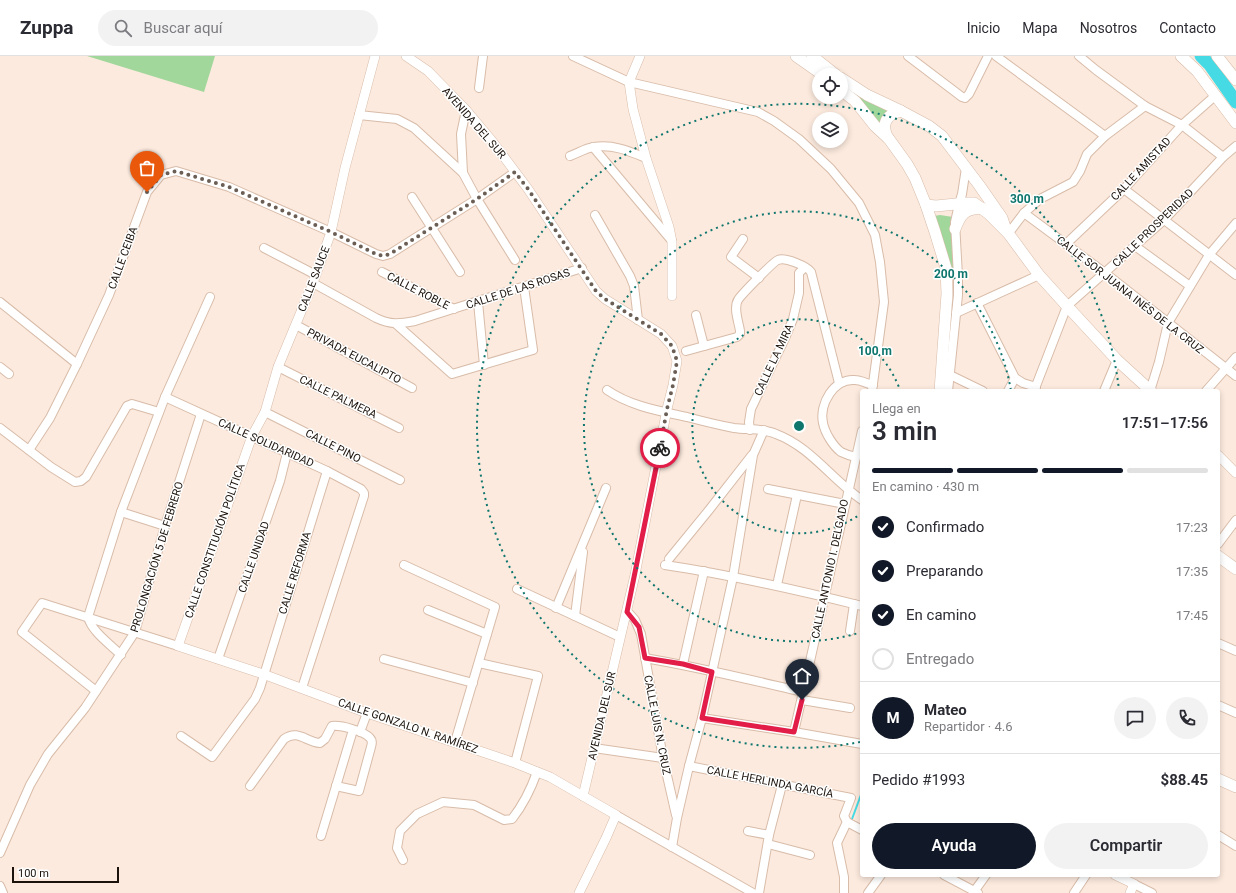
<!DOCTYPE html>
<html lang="es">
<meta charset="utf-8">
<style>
:root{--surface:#fff;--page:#f2f2f3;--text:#2b2b33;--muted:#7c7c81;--line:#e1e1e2;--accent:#111827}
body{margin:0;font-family:Roboto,sans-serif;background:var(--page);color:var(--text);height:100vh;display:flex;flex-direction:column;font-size:15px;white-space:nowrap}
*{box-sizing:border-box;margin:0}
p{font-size:13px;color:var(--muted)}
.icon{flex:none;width:22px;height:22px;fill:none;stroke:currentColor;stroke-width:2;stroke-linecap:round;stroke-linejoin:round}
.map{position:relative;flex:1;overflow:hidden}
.drawer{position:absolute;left:860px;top:333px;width:360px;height:488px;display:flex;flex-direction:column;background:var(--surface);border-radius:4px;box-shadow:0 2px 6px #0003}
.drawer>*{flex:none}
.buttons{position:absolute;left:812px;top:12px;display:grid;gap:8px}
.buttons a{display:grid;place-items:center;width:36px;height:36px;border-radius:50%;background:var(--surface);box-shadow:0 2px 6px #0003;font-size:20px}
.scale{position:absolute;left:12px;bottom:10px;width:107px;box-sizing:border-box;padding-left:4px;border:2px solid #1b120b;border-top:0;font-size:11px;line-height:14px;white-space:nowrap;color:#1b120b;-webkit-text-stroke:3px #fff;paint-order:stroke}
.pin{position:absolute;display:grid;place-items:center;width:34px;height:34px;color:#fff;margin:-41px -17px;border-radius:50% 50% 50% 0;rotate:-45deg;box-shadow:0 0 4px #0007}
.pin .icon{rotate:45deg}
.courier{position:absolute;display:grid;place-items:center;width:40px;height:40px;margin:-20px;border:3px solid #e11d48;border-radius:50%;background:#fff;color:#222;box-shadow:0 1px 5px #0007}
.overview em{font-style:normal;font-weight:600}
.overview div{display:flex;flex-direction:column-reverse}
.overview{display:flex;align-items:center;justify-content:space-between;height:68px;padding:0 12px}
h1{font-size:26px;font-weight:600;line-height:30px}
.bar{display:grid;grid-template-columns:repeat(4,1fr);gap:6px 4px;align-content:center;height:48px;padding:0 12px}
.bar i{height:5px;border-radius:3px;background:var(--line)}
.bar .current{background:var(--accent)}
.bar p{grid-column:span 4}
.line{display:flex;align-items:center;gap:10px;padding:0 12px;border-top:1px solid var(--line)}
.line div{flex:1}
.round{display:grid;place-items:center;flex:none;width:42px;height:42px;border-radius:21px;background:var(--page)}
ol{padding:0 12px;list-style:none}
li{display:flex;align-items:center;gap:12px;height:44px}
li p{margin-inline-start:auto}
li .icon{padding:4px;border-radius:50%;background:var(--accent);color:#fff;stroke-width:4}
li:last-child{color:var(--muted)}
li i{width:22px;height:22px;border:2px solid var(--line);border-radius:50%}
.cta{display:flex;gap:8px;margin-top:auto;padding:8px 12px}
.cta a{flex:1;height:46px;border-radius:24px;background:var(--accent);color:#fff;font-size:16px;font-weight:600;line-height:46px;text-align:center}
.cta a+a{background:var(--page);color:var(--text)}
header{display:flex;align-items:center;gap:24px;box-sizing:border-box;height:56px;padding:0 20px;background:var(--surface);border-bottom:1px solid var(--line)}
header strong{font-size:19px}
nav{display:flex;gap:22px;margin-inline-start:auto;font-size:14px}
.search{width:280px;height:36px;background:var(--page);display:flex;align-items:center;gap:10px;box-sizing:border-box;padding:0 14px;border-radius:22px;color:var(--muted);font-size:15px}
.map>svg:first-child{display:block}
.green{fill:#a1d79b}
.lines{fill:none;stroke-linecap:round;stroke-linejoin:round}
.stream{stroke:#46dbe4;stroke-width:2}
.river{stroke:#46dbe4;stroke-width:13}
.minor-casing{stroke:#d8bca9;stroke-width:10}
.tertiary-casing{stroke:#d8bca9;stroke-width:10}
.secondary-casing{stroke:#d8bca9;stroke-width:12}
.minor{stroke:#fff;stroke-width:8}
.tertiary{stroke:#fff;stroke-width:9}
.secondary{stroke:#fff;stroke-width:11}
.done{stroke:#6a5e55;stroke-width:4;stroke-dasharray:0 7.2}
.route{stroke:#e11d48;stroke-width:5}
.ring{fill:none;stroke:#0f766e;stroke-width:2;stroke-dasharray:2 4}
.labels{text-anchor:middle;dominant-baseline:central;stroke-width:3;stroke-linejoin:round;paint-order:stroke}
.street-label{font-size:11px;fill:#1b120b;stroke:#fff}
.centre{fill:#0f766e;stroke:#fff;stroke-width:2}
.ring-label{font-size:12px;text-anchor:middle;font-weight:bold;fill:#0f766e;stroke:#fff;stroke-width:3;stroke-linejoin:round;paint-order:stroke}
</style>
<header>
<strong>Zuppa</strong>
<div class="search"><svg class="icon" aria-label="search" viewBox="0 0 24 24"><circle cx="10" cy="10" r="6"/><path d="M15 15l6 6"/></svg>Buscar aquí</div>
<nav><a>Inicio</a><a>Mapa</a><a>Nosotros</a><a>Contacto</a></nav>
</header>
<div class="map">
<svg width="1236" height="837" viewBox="0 0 1236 837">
<rect width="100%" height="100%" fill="#fceade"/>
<g class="green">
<path d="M87 0H215L204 36Z"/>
<path d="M841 27 892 55 881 70 841 29Z"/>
<path d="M940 159 953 161 956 213 952 262 954 221 934 160Z"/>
</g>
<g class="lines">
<path class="stream" d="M852 763 862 736"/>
<path class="river" d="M1201 0 1210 9 1236 46"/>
<defs>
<g id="minor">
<path d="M573 0 629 26 758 56 774 65 799 83 831 113 859 147 875 179 880 206 884 246 872 335"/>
<path d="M908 0 962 41 965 42 969 38 988 0"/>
<path d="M996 0 1105 80"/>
<path d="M1079 0 1096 14 1145 50 1182 69 1223 101"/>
<path d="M479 32 483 0"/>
<path d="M359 59 397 63 414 72 463 117 477 143 515 204"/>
<path d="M593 91 672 185"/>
<path d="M570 100C578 97 586 92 594 91 613 88 629 95 646 102"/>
<path d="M463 117 461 78 466 54"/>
<path d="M1124 133 1236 219"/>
<path d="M412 141 460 216"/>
<path d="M1024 157 1105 217 1236 320"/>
<path d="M595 159 630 220 634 230 638 264"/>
<path d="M1008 178 1024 157 1040 143 1073 126 1080 115 1087 98 1105 80 1145 50"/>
<path d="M743 183 731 201 759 222"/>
<path d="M1066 188 1124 133 1182 69 1216 39"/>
<path d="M1135 190 1190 230"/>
<path d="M264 192 316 219"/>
<path d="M382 216 454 253"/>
<path d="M313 227 376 262C391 269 399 268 415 265L582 212"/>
<path d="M0 246 77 308"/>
<path d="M478 246 484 309"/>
<path d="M977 247 1015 322 1023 327 1036 331"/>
<path d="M956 257 1039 219"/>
<path d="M696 259 704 290"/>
<path d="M396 268 452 318 533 294 524 231"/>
<path d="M296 269 412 332"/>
<path d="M686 295 737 281 740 278V275C739 267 733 252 738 244 740 240 774 205 778 204 785 201 807 210 811 216L839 327"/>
<path d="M0 311 9 318"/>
<path d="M278 311 399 372"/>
<path d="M950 319 983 335"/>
<path d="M607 334C630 350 659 355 687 361 702 365 718 369 734 372 748 374 763 372 776 378 811 391 832 424 862 444"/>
<path d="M948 335 958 239V220L955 166 959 148 962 138 966 112"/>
<path d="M1008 335 1015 322"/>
<path d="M1034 335 1067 250 1164 164 1223 101 1236 90"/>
<path d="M1104 335 1117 304"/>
<path d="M1150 335 1159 306 1168 267 1209 199 1236 167"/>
<path d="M1206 335 1236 301"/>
<path d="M165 341 327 415 361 433 364 437V440L302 632"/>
<path d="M265 356 400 424"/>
<path d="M0 372 51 411 75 426 81 425 86 421 127 350 132 348 159 356"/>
<path d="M750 374 749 366 751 353 785 282 793 263 799 237V217L804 212"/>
<path d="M29 394 50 362 77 308 109 239 147 136 161 119 176 115 229 131 331 176 376 198 383 200 390 198 477 143 515 116"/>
<path d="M856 401C851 400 845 398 841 396 833 390 825 377 823 367 819 348 834 322 855 324 861 324 867 328 873 329"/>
<path d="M768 433 845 448"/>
<path d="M121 456 165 470"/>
<path d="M1218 488 1236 464"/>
<path d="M669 503 709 454 752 399"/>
<path d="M404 509 495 551 455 686"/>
<path d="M665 509C732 519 797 534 862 550"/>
<path d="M777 529 797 439"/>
<path d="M517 533 620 581"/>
<path d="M556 552 606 432"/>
<path d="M428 554 487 578"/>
<path d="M627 555 635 564 641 578 663 702 676 759"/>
<path d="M575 560 583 496"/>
<path d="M850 575 854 548"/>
<path d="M1218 587 1236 595"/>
<path d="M121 599C110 588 92 576 88 561L121 456 165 341 210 241"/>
<path d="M645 602C698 611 751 624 803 636"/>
<path d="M218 603 280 425 287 397"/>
<path d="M384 603 473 627"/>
<path d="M479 607 538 620 515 707"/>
<path d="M683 608 704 515"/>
<path d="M96 635 22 576 42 547 178 590"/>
<path d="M802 644 850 652"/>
<path d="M1218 649 1236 657"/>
<path d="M702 662 794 676 862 688"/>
<path d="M360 676 367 657"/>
<path d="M794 676 862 375"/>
<path d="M181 680 212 701 255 643 260 632 327 415"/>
<path d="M594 692 663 702"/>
<path d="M689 710 851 742 844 760 847 766 862 774"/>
<path d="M250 730 284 683C298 673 306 686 320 687L325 683 332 670C341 669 364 675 370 682 372 684 372 688 371 691L359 735 336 730"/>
<path d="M616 759 753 837"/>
<path d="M748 775 769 779"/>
<path d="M1218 779 1236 790"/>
<path d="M321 780 353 674"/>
<path d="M768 788 810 799"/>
<path d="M672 791 677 762 689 710 702 662 733 521 753 399 764 374"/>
<path d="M0 797 30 729 48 698 85 652 135 576 165 470 201 358"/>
<path d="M403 804 397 792 400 775 417 758 443 746 474 749 504 764 512 763C523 749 531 733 537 716"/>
<path d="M944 819 978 837"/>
<path d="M1134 828 1152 837"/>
<path d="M0 830 3 837"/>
<path d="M759 837 769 779 782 729"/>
<path d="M844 837V821L837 787 847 766"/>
<path d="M868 837 881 819"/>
<path d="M973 837 986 819"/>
<path d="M1074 837 1086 819"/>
</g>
<g id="tertiary">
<path d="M375 0 345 112 331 176 313 227 278 311 265 356 252 380 178 590 263 618 367 657 515 707 550 721 616 759 606 782 579 837"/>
<path d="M406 0 428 15 466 54 492 85 528 133 596 235 605 243 661 278 672 290 677 305 673 329 667 353 635 519 583 740"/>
<path d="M640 0 629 26 633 53 646 102 669 171 672 186V240"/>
<path d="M1218 399 1236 417"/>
<path d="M1115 819 1134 828 1130 837"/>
</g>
<g id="secondary">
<path d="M796 0 823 19"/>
<path d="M812 0 836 19"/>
<path d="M1181 0 1197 15 1236 67"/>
<path d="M1217 0 1236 24"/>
<path d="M841 22 867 39 901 55 929 70 942 80 979 129 1002 162 1005 171"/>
<path d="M841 34 855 45 875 70 889 83 907 108 915 122 926 149 935 176 946 212 947 238 940 335"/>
<path d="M888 82C880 68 887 58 901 55"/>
<path d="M926 149 936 150 966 147H974L989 158 1008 177 1039 219 1067 250 1117 304 1151 335"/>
<path d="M955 173C961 157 965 153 982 152"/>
<path d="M1218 500 1236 513"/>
<path d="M1218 723 1236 731"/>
</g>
</defs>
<use href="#minor" class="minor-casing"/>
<use href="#tertiary" class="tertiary-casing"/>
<use href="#secondary" class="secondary-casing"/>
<use href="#minor" class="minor"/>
<use href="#tertiary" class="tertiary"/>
<use href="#secondary" class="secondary"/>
</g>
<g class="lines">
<path class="done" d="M147 136 161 119 176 115 229 131 331 176 376 198 383 200 390 198 477 143 515 116 528 133 596 235 605 243 661 278 672 290 677 305 673 329 667 353 660 392"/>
<path class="route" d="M660 392 627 556 639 571 645 602 683 608 712 616 702 662 794 676 802 644"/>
</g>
<g class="ring">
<path d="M862 457A107 107 0 1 1 900 334"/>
<path d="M862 576A215 215 0 1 1 1011 335"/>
<path d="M860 686A322 322 0 1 1 1119 334"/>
</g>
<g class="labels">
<g class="street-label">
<text transform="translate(474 67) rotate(49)">AVENIDA DEL SUR</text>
<text transform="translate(1141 113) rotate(-47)">CALLE AMISTAD</text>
<text transform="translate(1153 172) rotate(-44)">CALLE PROSPERIDAD</text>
<text transform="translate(123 202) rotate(-70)">CALLE CEIBA</text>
<text transform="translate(314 223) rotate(-69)">CALLE SAUCE</text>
<text transform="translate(518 233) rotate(-18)">CALLE DE LAS ROSAS</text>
<text transform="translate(418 235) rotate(27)">CALLE ROBLE</text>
<text transform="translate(1130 239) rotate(38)">CALLE SOR JUANA INÉS DE LA CRUZ</text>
<text transform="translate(354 300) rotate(28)">PRIVADA EUCALIPTO</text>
<text transform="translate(774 304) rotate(-65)">CALLE LA MIRA</text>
<text transform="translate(338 341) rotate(26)">CALLE PALMERA</text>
<text transform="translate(266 387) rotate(24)">CALLE SOLIDARIDAD</text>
<text transform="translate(333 390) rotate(27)">CALLE PINO</text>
<text transform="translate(215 485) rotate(-71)">CALLE CONSTITUCIÓN POLÍTICA</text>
<text transform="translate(157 501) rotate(-73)">PROLONGACIÓN 5 DE FEBRERO</text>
<text transform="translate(254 501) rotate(-71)">CALLE UNIDAD</text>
<text transform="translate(830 513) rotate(-78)">CALLE ANTONIO I. DELGADO</text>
<text transform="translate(295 517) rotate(-73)">CALLE REFORMA</text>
<text transform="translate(602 660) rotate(-77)">AVENIDA DEL SUR</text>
<text transform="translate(657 669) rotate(79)">CALLE LUIS N. CRUZ</text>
<text transform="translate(408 670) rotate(19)">CALLE GONZALO N. RAMÍREZ</text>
<text transform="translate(770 726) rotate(11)">CALLE HERLINDA GARCÍA</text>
</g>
</g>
<circle cx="799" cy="370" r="6" class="centre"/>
<g class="ring-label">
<text x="1027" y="147">300 m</text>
<text x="951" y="222">200 m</text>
<text x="875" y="299">100 m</text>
</g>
</svg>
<div class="buttons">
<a><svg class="icon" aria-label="locate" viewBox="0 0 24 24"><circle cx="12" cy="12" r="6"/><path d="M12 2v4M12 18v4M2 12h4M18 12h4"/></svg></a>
<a><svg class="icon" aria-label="layers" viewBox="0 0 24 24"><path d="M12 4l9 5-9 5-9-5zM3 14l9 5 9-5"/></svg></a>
</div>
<div class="scale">100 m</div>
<div class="pin" style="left:147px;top:136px;background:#ea580c"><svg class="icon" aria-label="bag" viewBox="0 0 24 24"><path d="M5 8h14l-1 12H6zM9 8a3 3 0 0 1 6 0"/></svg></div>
<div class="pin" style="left:802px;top:644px;background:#1f2937"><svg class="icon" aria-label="home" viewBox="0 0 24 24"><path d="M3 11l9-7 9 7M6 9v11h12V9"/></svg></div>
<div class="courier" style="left:660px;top:392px"><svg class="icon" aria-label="bike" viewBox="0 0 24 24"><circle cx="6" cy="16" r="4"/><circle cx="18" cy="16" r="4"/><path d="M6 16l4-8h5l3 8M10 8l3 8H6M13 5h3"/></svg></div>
<section class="drawer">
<div class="overview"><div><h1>3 min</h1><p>Llega en</p></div><em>17:51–17:56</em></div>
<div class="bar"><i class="current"></i><i class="current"></i><i class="current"></i><i></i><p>En camino · 430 m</p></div>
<ol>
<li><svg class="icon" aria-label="check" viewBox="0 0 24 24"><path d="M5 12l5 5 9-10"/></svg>Confirmado<p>17:23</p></li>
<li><svg class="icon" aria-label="check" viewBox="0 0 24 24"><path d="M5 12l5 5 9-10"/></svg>Preparando<p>17:35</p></li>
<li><svg class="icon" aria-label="check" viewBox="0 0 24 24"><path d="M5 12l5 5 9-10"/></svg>En camino<p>17:45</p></li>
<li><i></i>Entregado</li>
</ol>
<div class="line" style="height:72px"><b class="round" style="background:var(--accent);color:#fff">M</b><div><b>Mateo</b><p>Repartidor · 4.6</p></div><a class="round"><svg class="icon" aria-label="chat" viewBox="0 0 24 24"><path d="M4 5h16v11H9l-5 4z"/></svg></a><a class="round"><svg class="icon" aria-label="phone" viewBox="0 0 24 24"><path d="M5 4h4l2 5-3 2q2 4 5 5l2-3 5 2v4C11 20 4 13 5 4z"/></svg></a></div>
<div class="line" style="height:52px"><div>Pedido #1993</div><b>$88.45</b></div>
<div class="cta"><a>Ayuda</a><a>Compartir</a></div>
</section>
</div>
